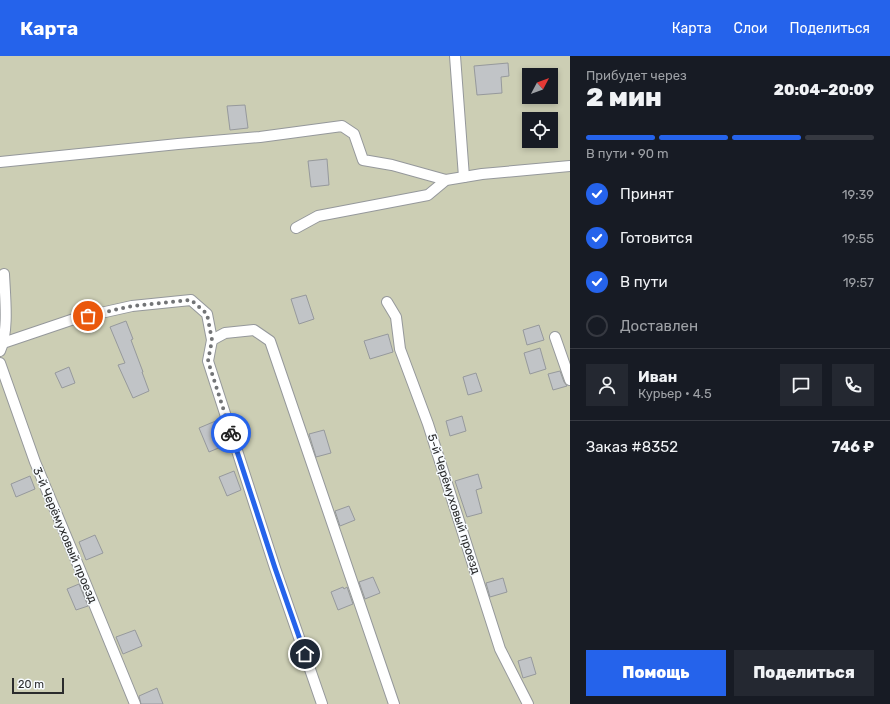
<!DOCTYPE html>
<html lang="ru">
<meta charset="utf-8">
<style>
:root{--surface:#171b24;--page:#242831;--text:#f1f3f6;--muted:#9ea1a6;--line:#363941;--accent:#2563eb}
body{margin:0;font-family:Rubik,sans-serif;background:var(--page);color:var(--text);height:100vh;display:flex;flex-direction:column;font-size:15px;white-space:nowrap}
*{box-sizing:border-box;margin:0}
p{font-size:13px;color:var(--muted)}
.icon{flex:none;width:22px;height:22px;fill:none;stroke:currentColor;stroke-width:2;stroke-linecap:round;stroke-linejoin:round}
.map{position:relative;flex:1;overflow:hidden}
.drawer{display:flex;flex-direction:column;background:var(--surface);width:320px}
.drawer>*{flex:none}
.needle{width:26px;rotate:49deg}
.tools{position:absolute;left:522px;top:12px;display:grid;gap:8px}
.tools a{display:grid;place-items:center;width:36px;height:36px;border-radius:0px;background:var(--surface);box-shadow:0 2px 6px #0003;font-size:20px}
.scale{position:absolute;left:12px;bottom:10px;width:52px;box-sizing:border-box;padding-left:4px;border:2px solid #2a2b2c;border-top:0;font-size:11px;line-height:14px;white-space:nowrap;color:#2a2b2c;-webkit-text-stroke:3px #f7fbfe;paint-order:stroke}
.pin{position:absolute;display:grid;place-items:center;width:34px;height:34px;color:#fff;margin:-17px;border:2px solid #fff;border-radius:50%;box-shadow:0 1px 4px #0007}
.courier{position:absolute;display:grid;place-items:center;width:40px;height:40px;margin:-20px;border:3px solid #2563eb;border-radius:50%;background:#fff;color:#222;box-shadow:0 1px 5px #0007}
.overview em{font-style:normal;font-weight:800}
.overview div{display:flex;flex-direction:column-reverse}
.overview{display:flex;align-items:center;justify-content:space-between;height:68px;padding:0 16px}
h1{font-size:26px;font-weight:800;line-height:30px}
.bar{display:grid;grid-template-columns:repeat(4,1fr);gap:6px 4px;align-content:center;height:48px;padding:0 16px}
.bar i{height:5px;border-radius:3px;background:var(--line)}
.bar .selected{background:var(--accent)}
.bar p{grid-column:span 4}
.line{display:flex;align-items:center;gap:10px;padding:0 16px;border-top:1px solid var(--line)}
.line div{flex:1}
.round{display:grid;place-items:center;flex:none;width:42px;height:42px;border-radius:0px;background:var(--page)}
ol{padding:0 16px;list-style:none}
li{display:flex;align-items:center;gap:12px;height:44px}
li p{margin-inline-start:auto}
li .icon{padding:4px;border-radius:50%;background:var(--accent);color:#fff;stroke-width:4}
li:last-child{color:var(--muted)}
li i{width:22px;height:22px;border:2px solid var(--line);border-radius:50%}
.cta{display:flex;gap:8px;margin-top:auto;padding:8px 16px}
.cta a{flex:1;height:46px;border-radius:0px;background:var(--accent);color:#fff;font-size:16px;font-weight:800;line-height:46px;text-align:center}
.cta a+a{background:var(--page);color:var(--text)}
header{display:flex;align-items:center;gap:24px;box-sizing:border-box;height:56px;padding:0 20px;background:var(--accent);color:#fff}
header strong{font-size:19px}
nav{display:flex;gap:22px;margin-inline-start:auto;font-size:14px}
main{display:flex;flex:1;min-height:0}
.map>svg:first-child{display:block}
.green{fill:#ccceb4;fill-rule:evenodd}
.building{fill:#c1c4c7;stroke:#96999c}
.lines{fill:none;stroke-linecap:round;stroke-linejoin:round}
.lane-casing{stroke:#95989b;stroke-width:12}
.lane{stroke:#fff;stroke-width:10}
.done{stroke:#727476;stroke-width:4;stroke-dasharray:0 7.2}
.route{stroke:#2563eb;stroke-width:5}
.labels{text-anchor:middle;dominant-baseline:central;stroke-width:3;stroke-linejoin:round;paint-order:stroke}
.street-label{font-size:12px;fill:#2a2b2c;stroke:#f7fbfe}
</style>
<header>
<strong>Карта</strong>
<nav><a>Карта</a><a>Слои</a><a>Поделиться</a></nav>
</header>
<main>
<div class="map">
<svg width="570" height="648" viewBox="0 0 570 648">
<rect width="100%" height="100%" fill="#f7fbfe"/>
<path class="green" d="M0 0H570V648H0ZM529 19H551V41H529ZM529 63H551V85H529Z"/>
<g class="building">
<path d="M508 7 509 20 501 21 502 37 477 39 474 10Z"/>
<path d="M245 49 248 72 230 74 227 50Z"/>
<path d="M327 103 329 129 311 131 308 105Z"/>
<path d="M306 239 314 263 299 268 291 243Z"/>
<path d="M126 265 133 283 131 284 143 316H142L149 335 133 342 118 309 125 307 110 271Z"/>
<path d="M539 269 544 284 527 289 523 274Z"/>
<path d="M388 278 393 296 370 303 364 285Z"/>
<path d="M540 292 546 313 530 318 524 297Z"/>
<path d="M69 311 75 327 62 332 55 317Z"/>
<path d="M560 315 564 326 567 330 553 334 548 318Z"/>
<path d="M476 317 482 335 468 339 463 321Z"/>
<path d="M462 360 466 375 450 380 446 365Z"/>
<path d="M218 364 228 388 209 396 199 372Z"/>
<path d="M324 374 331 397 316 401 309 378Z"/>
<path d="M234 415 241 434 227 440 219 421Z"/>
<path d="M478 418 482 432 476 434 482 457 467 461 455 425Z"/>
<path d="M30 420 35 433 16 441 11 428Z"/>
<path d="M349 450 355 464 340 470 335 455Z"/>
<path d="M95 479 103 497 86 504 79 486Z"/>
<path d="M373 521 380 537 365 543 359 526Z"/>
<path d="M503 522 507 536 490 541 486 527Z"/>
<path d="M79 528 88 550 76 554 67 533Z"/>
<path d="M343 531 344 533 347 531 353 548 338 554 331 536Z"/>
<path d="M135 574 142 590 123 598 116 581Z"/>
<path d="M531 601 536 618 523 622 518 605Z"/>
<path d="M157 632 163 648H141L139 640Z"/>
</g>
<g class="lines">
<defs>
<g id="lane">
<path d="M455 0 464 121"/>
<path d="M0 106 178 88 260 81 342 70 354 78 363 104 392 109 446 124"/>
<path d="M296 172 318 160 428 139 446 124 482 118 570 110"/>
<path d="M387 246 396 261 400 293 428 368 500 593 528 648"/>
<path d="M555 281 570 324"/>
<path d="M212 284 225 277 254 274 270 285 394 648"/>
<path d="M0 286 3 287 74 263 132 250 191 244 207 258 212 284 208 305 275 512 322 648"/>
<path d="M0 295C9 275 5 241 4 218"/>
<path d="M0 307 35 406 76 504 135 648"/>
</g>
</defs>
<use href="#lane" class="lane-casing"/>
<use href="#lane" class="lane"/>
</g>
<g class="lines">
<path class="done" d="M88 260 132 250 191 244 207 258 212 284 208 305 231 377"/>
<path class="route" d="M231 377 275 512 305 598"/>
</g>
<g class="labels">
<g class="street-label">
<text transform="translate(454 448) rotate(72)">5-й Черёмуховый проезд</text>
<text transform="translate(65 479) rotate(67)">3-й Черёмуховый проезд</text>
</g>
</g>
</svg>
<div class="tools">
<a><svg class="needle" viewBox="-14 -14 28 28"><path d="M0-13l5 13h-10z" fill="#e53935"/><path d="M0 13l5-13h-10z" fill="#9ea1a6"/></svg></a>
<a><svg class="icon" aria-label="locate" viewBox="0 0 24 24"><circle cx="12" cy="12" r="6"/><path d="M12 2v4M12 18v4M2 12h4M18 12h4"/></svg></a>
</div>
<div class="scale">20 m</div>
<div class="pin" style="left:88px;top:260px;background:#ea580c"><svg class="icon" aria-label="bag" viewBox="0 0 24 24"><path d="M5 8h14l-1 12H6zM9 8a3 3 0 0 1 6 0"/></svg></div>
<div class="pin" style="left:305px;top:598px;background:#1f2937"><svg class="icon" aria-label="home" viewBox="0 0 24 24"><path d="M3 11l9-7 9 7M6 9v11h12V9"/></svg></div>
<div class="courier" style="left:231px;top:377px"><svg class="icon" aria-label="bike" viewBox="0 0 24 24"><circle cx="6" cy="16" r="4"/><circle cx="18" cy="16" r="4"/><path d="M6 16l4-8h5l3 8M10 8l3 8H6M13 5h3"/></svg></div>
</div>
<section class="drawer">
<div class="overview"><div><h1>2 мин</h1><p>Прибудет через</p></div><em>20:04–20:09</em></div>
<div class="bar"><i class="selected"></i><i class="selected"></i><i class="selected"></i><i></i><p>В пути · 90 m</p></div>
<ol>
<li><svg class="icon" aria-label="check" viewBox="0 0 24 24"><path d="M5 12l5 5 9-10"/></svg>Принят<p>19:39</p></li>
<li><svg class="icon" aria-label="check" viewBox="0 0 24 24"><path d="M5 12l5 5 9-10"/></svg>Готовится<p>19:55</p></li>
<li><svg class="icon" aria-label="check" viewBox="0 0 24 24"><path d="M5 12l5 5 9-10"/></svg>В пути<p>19:57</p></li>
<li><i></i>Доставлен</li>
</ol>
<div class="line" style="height:72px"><a class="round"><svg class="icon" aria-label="person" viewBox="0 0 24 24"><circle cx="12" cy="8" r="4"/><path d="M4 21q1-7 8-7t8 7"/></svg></a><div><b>Иван</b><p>Курьер · 4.5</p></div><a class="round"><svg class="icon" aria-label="chat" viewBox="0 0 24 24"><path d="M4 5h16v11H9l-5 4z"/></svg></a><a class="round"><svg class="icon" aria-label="phone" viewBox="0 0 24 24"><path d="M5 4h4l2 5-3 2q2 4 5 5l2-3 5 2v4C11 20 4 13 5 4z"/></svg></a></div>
<div class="line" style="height:52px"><div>Заказ #8352</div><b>746 ₽</b></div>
<div class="cta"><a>Помощь</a><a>Поделиться</a></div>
</section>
</main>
